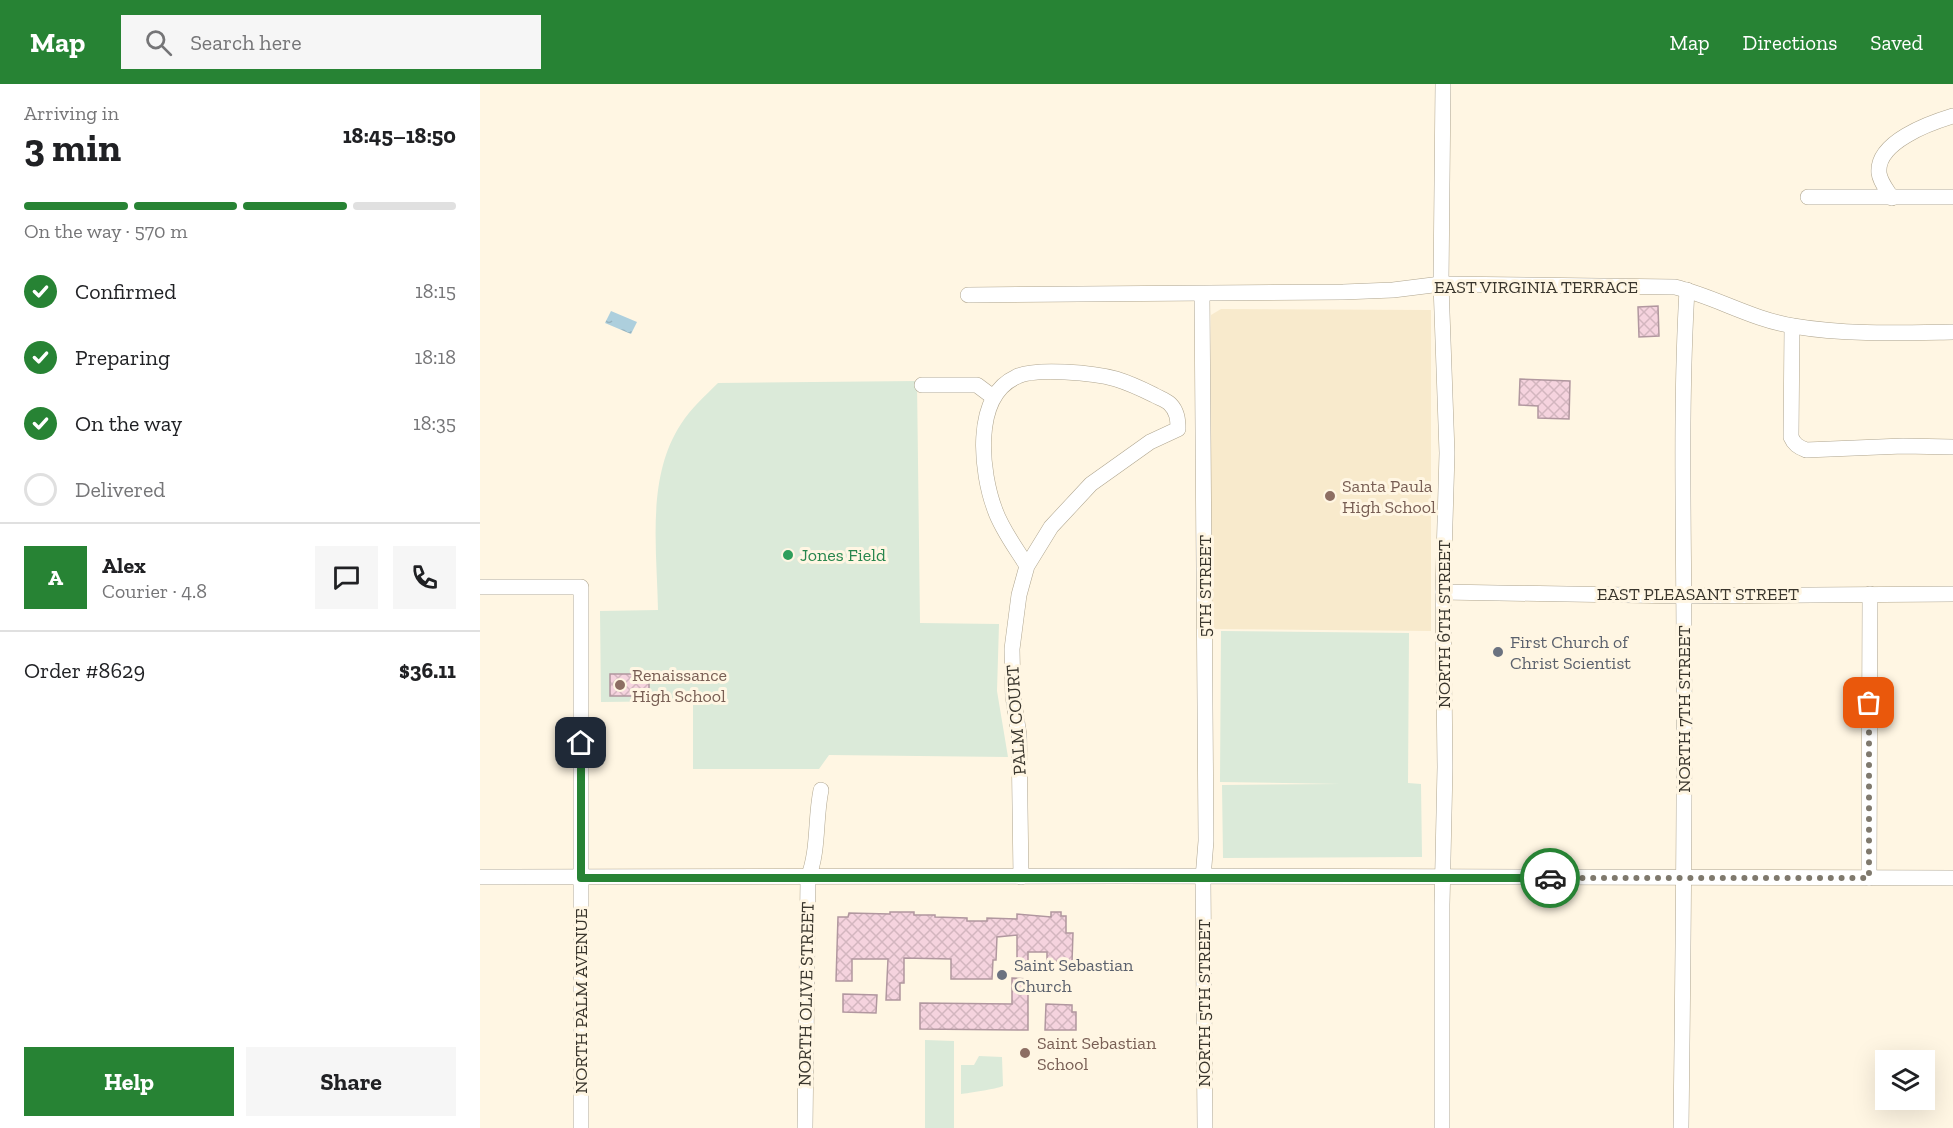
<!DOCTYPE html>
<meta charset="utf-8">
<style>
:root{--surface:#fff;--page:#f6f6f6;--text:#202124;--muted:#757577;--line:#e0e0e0;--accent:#278334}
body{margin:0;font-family:"Zilla Slab",serif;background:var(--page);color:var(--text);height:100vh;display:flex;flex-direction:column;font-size:22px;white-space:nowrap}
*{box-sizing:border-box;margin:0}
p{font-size:20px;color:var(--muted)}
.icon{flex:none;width:33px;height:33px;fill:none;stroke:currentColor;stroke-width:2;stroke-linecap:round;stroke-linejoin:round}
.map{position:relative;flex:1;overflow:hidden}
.drawer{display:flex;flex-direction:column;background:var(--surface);width:480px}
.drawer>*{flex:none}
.buttons{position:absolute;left:1395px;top:966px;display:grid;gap:12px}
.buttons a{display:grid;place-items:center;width:60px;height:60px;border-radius:0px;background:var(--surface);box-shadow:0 6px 24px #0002;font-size:30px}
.pin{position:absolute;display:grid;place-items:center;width:51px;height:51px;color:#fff;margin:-26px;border-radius:12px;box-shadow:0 3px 9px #0006}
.courier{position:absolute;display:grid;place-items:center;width:60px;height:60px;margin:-30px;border:4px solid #278334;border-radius:50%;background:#fff;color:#222;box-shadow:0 2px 8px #0007}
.headline em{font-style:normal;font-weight:800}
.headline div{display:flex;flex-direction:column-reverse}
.headline{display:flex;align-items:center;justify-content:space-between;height:102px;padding:0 24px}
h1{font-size:39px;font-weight:800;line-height:45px}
.bar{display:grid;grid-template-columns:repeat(4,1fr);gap:9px 6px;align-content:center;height:72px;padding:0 24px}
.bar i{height:8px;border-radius:4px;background:var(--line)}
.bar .active{background:var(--accent)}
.bar p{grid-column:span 4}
.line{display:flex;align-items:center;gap:15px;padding:0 24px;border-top:2px solid var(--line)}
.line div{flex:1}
.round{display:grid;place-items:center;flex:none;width:63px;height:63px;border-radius:0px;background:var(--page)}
ol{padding:0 24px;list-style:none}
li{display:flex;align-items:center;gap:18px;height:66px}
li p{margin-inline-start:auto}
li .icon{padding:6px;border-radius:50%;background:var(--accent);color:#fff;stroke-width:4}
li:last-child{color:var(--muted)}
li i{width:33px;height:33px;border:3px solid var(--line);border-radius:50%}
.primary-button{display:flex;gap:12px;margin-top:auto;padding:12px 24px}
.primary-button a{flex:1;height:69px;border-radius:0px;background:var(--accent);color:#fff;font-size:24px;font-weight:800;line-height:69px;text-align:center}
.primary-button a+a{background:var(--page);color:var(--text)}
header{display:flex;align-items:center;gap:36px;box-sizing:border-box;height:84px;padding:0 30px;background:var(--accent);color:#fff}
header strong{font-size:28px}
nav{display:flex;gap:33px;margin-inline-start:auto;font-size:21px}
.search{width:420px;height:54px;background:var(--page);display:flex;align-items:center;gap:15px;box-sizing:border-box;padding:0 21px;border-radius:0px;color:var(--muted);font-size:22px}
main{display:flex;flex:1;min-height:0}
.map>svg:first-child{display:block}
.built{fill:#f8eacc}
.green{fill:#dbead9}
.water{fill:url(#water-ripples)}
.building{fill:url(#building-cross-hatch);stroke:#b1979f;stroke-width:1.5}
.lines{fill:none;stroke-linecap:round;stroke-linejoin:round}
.street-casing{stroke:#afa58f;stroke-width:16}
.street{stroke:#fff;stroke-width:15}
.done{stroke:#7f796d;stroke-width:6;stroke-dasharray:0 10.8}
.route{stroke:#278334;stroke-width:8}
.education-dot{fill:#8d6e63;stroke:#fff6e3;stroke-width:2}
.leisure-dot{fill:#2e9e5b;stroke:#fff6e3;stroke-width:2}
.worship-dot{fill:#6b7280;stroke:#fff6e3;stroke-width:2}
.labels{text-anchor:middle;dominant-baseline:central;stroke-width:6;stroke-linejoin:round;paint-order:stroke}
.street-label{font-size:18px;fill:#3a362d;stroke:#fff6e3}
.education-label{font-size:18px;fill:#785e54;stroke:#fff6e3;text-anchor:start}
.leisure-label{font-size:18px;fill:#27864d;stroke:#fff6e3;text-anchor:start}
.worship-label{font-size:18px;fill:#5b616d;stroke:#fff6e3;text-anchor:start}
</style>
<header>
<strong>Map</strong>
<div class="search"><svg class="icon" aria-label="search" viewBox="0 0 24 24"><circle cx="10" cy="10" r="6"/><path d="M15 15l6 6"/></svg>Search here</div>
<nav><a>Map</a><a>Directions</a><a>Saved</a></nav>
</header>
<main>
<section class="drawer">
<div class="headline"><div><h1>3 min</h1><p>Arriving in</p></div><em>18:45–18:50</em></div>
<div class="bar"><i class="active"></i><i class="active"></i><i class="active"></i><i></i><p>On the way · 570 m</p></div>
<ol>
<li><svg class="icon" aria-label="check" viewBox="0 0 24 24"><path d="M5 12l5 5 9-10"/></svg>Confirmed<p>18:15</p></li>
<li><svg class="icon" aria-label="check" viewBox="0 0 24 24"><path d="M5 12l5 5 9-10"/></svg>Preparing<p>18:18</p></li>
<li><svg class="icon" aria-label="check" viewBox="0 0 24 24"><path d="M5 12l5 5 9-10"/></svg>On the way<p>18:35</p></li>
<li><i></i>Delivered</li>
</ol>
<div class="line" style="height:108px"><b class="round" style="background:var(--accent);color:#fff">A</b><div><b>Alex</b><p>Courier · 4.8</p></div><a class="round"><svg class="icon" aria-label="chat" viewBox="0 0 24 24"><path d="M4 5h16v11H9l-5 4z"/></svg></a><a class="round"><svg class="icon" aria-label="phone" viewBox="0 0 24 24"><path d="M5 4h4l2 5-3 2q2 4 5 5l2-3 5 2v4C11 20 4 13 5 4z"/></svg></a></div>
<div class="line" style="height:78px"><div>Order #8629</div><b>$36.11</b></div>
<div class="primary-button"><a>Help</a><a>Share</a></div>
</section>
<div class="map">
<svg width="1473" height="1044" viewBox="0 0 1473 1044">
<defs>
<pattern id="water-ripples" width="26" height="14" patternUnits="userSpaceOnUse" patternTransform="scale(1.5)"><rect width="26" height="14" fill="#adcfdd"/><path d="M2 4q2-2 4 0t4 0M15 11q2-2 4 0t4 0" fill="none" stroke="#96b2be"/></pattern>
<pattern id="building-cross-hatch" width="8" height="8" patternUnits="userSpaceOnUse" patternTransform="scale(1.5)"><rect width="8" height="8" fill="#f5d3de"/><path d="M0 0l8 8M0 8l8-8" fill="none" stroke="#d3b6bf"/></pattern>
</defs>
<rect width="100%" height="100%" fill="#fff6e3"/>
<path class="built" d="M741 225 951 226V547L731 545V231Z"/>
<g class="green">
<path d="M437 297 440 539 519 540 517 607 528 673 349 671 339 685H213V617L121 618 120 527 178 526C177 466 166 393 201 340 211 324 225 312 238 299Z"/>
<path d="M741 547 929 549 928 699 941 700 942 773 743 774 742 701 861 700 740 698Z"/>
<path d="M445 956 474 957V1044H445Z"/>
<path d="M499 972 522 973 523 1002C516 1005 489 1009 481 1010V981H494Z"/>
</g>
<path class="water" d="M131 227 157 238 151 250 125 239Z"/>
<g class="building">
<path d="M1178 222 1179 252 1159 253 1158 223Z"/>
<path d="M1040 295 1090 297 1089 335 1058 334V322L1039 321Z"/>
<rect x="130" y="590" width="39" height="22"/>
<path d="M410 828H434V831H455V833L487 834V837H507V834L537 835V830L571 833V828H581V832H586V849H593L592 878 567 877V868H548V877L537 876V851L517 853 516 876H513L512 895H471V875L424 874V899H420V916H406L408 875H372V897H356L358 833H368L369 829 410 830Z"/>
<path d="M532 894 548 895V946L440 945V919L532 920Z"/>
<path d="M363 910 397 911 396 929 363 928Z"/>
<path d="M566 920 592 921V928H596V946H565Z"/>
</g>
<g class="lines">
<defs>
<g id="street">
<path d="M1328 113H1473"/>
<path d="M1412 114C1407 106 1400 98 1399 89 1396 58 1450 39 1473 32"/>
<path d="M722 210 726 757 723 794 725 1044"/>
<path d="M488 211 863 208 913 206 961 200 1195 203C1236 213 1271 235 1313 242 1366 251 1419 249 1473 248"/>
<path d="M1312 242 1311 353C1314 360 1318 363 1326 366L1423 362 1473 363"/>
<path d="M442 301H497L513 313"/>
<path d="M0 503H101V1044"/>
<path d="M963 508 1204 512 1473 510"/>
<path d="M0 793 636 792 1473 794"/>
<path d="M541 793 539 651 533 612 532 565 539 511 547 482 571 443 611 400 670 358 698 345C698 335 697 327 690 320 686 316 679 314 674 311 662 305 649 299 636 295 615 289 555 283 536 293 492 313 501 389 515 426 522 446 536 464 547 482"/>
<path d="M1389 794 1390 510"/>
<path d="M325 1044 328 794C339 766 335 735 341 706"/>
<path d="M962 1044V821L965 683 963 508 967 369 961 200 963 0"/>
<path d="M1201 1044C1203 885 1205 727 1204 568 1204 447 1200 326 1207 206"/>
</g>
</defs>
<use href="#street" class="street-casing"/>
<use href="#street" class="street"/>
</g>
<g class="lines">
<path class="done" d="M1070 794H1389V619"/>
<path class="route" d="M101 659V794H1070"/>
</g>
<g class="education-dot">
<circle cx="850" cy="412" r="6"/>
<circle cx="140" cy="601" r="6"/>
<circle cx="545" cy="969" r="6"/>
</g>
<circle class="leisure-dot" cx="308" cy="471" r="6"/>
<g class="worship-dot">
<circle cx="1018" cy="568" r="6"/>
<circle cx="522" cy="891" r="6"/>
</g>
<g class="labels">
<g class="street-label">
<text x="1056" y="203">EAST VIRGINIA TERRACE</text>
<text transform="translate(725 502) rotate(-90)">5TH STREET</text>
<text x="1218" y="510">EAST PLEASANT STREET</text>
<text transform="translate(964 540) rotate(-90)">NORTH 6TH STREET</text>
<text transform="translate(1204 625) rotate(-90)">NORTH 7TH STREET</text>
<text transform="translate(536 636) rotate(-94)">PALM COURT</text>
<text transform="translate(326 910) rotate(-89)">NORTH OLIVE STREET</text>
<text transform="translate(101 917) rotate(-90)">NORTH PALM AVENUE</text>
<text transform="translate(724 919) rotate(-90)">NORTH 5TH STREET</text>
</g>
<g class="education-label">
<text x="862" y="402">Santa Paula<tspan x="862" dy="21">High School</tspan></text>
<text x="152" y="591">Renaissance<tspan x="152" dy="21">High School</tspan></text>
<text x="557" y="959">Saint Sebastian<tspan x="557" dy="21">School</tspan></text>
</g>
<g class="leisure-label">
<text x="320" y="471">Jones Field</text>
</g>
<g class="worship-label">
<text x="1030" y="558">First Church of<tspan x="1030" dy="21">Christ Scientist</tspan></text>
<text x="534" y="881">Saint Sebastian<tspan x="534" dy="21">Church</tspan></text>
</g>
</g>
</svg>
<div class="buttons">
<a><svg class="icon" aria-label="layers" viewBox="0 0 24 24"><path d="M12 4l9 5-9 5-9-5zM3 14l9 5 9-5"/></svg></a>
</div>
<div class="pin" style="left:1389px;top:619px;background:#ea580c"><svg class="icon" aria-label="bag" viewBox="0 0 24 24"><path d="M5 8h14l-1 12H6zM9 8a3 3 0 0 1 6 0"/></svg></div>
<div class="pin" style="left:101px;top:659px;background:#1f2937"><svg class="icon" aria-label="home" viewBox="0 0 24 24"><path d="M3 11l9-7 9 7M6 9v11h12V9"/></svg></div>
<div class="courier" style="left:1070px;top:794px"><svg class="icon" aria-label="car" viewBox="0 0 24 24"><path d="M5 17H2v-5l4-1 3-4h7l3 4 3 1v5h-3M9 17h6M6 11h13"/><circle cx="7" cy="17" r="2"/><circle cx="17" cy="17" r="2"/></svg></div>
</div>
</main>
